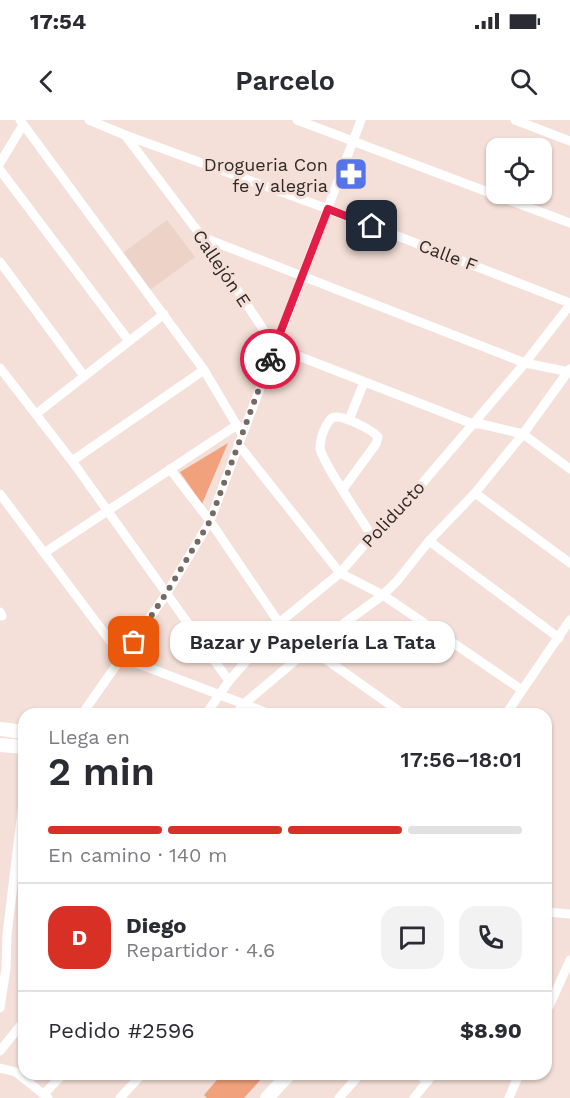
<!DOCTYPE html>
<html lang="es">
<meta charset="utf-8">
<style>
:root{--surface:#fff;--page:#f2f2f3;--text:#2b2b33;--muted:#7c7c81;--line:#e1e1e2;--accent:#d93025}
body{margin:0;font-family:"Work Sans",sans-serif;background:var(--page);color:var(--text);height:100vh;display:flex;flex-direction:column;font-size:22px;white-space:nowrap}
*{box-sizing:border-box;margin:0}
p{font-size:20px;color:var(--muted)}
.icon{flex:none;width:33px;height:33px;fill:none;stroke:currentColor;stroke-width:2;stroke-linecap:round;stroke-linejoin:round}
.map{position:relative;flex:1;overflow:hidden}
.sheet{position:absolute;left:18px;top:588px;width:534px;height:372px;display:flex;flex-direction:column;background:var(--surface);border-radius:18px;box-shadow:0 2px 4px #0004}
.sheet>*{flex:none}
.tools{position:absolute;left:486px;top:18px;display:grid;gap:12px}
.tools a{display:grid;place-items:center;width:66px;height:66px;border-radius:12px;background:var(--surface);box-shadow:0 2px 4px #0004;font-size:30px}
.pin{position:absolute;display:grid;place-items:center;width:51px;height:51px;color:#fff;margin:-26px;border-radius:12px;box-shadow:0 3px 9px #0006}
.courier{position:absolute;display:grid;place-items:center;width:60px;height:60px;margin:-30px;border:4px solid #e11d48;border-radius:50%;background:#fff;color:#222;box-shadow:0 2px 8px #0007}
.bubble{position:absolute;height:42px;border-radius:18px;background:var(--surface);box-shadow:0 2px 4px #0004;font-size:20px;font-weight:600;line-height:42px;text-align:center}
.headline em{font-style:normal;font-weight:600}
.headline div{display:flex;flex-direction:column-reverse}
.headline{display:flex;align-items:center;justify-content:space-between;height:102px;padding:0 30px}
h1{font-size:39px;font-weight:600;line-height:45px}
.bar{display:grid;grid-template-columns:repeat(4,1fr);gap:9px 6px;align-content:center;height:72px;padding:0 30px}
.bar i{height:8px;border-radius:4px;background:var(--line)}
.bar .selected{background:var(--accent)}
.bar p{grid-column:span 4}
.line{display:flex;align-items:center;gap:15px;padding:0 30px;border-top:2px solid var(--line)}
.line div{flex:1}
.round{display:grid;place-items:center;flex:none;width:63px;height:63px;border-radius:18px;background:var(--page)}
.status{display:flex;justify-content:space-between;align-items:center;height:42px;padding:0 30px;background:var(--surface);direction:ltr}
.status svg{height:16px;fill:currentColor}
header{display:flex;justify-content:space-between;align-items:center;height:78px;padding:0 30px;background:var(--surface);font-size:27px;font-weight:600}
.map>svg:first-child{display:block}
.built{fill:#edd3c7}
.green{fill:#f1a27d}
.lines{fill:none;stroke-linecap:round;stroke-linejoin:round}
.street{stroke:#fff;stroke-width:9}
.secondary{stroke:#fff;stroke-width:14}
.done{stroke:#756964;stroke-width:6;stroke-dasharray:0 10.8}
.route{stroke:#e11d48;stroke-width:8}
.labels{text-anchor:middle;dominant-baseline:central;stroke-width:6;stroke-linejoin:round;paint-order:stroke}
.poi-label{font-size:18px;fill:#302926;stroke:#f4e0d8;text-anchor:end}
.street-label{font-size:18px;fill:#302926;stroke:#f4e0d8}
</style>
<div class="status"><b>17:54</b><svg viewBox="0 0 49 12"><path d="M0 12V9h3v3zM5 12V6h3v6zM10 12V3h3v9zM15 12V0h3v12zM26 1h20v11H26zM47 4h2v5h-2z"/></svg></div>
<header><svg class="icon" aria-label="back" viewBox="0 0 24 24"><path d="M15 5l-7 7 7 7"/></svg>Parcelo<svg class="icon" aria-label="search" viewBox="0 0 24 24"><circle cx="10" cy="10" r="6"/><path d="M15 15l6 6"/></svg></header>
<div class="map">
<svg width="570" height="978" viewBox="0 0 570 978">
<rect width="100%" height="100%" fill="#f4e0d8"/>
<path class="built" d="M167 100 195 137 150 170 123 133Z"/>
<g class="green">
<path d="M228 323 202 384 180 352Z"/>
<path d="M222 954H261L264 956 244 978H207L204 975Z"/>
</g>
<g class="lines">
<g class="street">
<path d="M20 0 204 250 242 314"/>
<path d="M89 0 125 15 328 89 570 183"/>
<path d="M297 0 570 103"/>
<path d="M515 0 570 21"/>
<path d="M125 15 202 117 275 227 473 304H481L523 314 570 349"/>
<path d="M0 43 23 5"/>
<path d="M0 50 129 221"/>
<path d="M202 117 525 243 570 252"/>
<path d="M0 142 84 256"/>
<path d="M0 248 72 341 229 561"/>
<path d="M36 294 164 194"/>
<path d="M349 300 364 262"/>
<path d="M238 324 340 453 383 475 522 570"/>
<path d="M72 341 204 250"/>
<path d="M170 349 210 401 279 503 310 528 403 594"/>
<path d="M343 369 376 324 378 317C372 310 341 293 332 298 329 300 326 306 324 310 322 315 320 322 320 328 322 342 362 400 372 416"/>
<path d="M475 373 570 443"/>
<path d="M0 374 123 538 270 594"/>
<path d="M429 421 559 518"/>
<path d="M44 433 237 305"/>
<path d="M0 492 2 496"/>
<path d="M82 594 167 473 210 401 361 0"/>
<path d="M206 594 229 561 279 503 340 453 372 416 396 394 525 243 570 185"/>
<path d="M236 594 245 583 310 528 383 475 397 461 429 421 475 373 523 314 570 249"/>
<path d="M506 594 570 500"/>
<path d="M546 792 570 794"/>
<path d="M0 888 6 848 7 814 24 675"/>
<path d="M546 893 570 840"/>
<path d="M0 931 24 901"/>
<path d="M0 948 16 952 48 978"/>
<path d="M417 954 428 961"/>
<path d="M44 974 63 954"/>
<path d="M120 978 142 954"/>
<path d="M339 978 360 954"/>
<path d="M414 978 433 954"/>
<path d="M509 978 519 954"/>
</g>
<g class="secondary">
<path d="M0 609 24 612"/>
<path d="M0 625 24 627"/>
<path d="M267 978 289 954"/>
</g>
</g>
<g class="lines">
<path class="done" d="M134 522 167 472 210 401 270 239"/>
<path class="route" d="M270 239 328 89 372 106"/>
</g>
<defs>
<symbol id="pharmacy-square" viewBox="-11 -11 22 22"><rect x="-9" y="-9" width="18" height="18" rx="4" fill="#5773e8" stroke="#f4e0d8"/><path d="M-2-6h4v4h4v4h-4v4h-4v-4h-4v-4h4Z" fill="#fff"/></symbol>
</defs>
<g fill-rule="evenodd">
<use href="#pharmacy-square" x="332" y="35" width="38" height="38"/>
</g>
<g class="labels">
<g class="poi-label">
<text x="328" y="44">Drogueria Con<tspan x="328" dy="21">fe y alegria</tspan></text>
</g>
<g class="street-label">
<text transform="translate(448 135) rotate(21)">Calle F</text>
<text transform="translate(222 148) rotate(56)">Callejón E</text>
<text transform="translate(393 394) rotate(-47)">Poliducto</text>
</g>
</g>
</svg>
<div class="tools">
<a><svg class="icon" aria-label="locate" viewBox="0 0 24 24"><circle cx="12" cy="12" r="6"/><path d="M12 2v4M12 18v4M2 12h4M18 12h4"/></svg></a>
</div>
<div class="pin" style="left:134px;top:522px;background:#ea580c"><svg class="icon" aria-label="bag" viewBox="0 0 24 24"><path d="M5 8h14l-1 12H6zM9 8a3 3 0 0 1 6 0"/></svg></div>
<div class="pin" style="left:372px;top:106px;background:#1f2937"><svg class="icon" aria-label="home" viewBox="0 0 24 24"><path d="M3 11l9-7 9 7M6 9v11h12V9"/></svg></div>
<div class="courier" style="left:270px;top:239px"><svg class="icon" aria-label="bike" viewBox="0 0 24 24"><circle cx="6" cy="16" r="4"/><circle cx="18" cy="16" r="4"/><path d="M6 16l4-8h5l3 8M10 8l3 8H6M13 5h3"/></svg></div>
<div class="bubble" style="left:170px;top:501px;width:285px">Bazar y Papelería La Tata</div>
<section class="sheet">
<div class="headline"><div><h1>2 min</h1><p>Llega en</p></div><em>17:56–18:01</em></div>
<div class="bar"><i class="selected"></i><i class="selected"></i><i class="selected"></i><i></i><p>En camino · 140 m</p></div>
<div class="line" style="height:108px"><b class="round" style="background:var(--accent);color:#fff">D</b><div><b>Diego</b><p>Repartidor · 4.6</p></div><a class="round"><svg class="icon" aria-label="chat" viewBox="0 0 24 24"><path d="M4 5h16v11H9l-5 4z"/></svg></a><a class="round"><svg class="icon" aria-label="phone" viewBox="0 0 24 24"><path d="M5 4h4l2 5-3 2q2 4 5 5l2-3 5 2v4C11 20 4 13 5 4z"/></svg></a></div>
<div class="line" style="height:78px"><div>Pedido #2596</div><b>$8.90</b></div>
</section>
</div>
